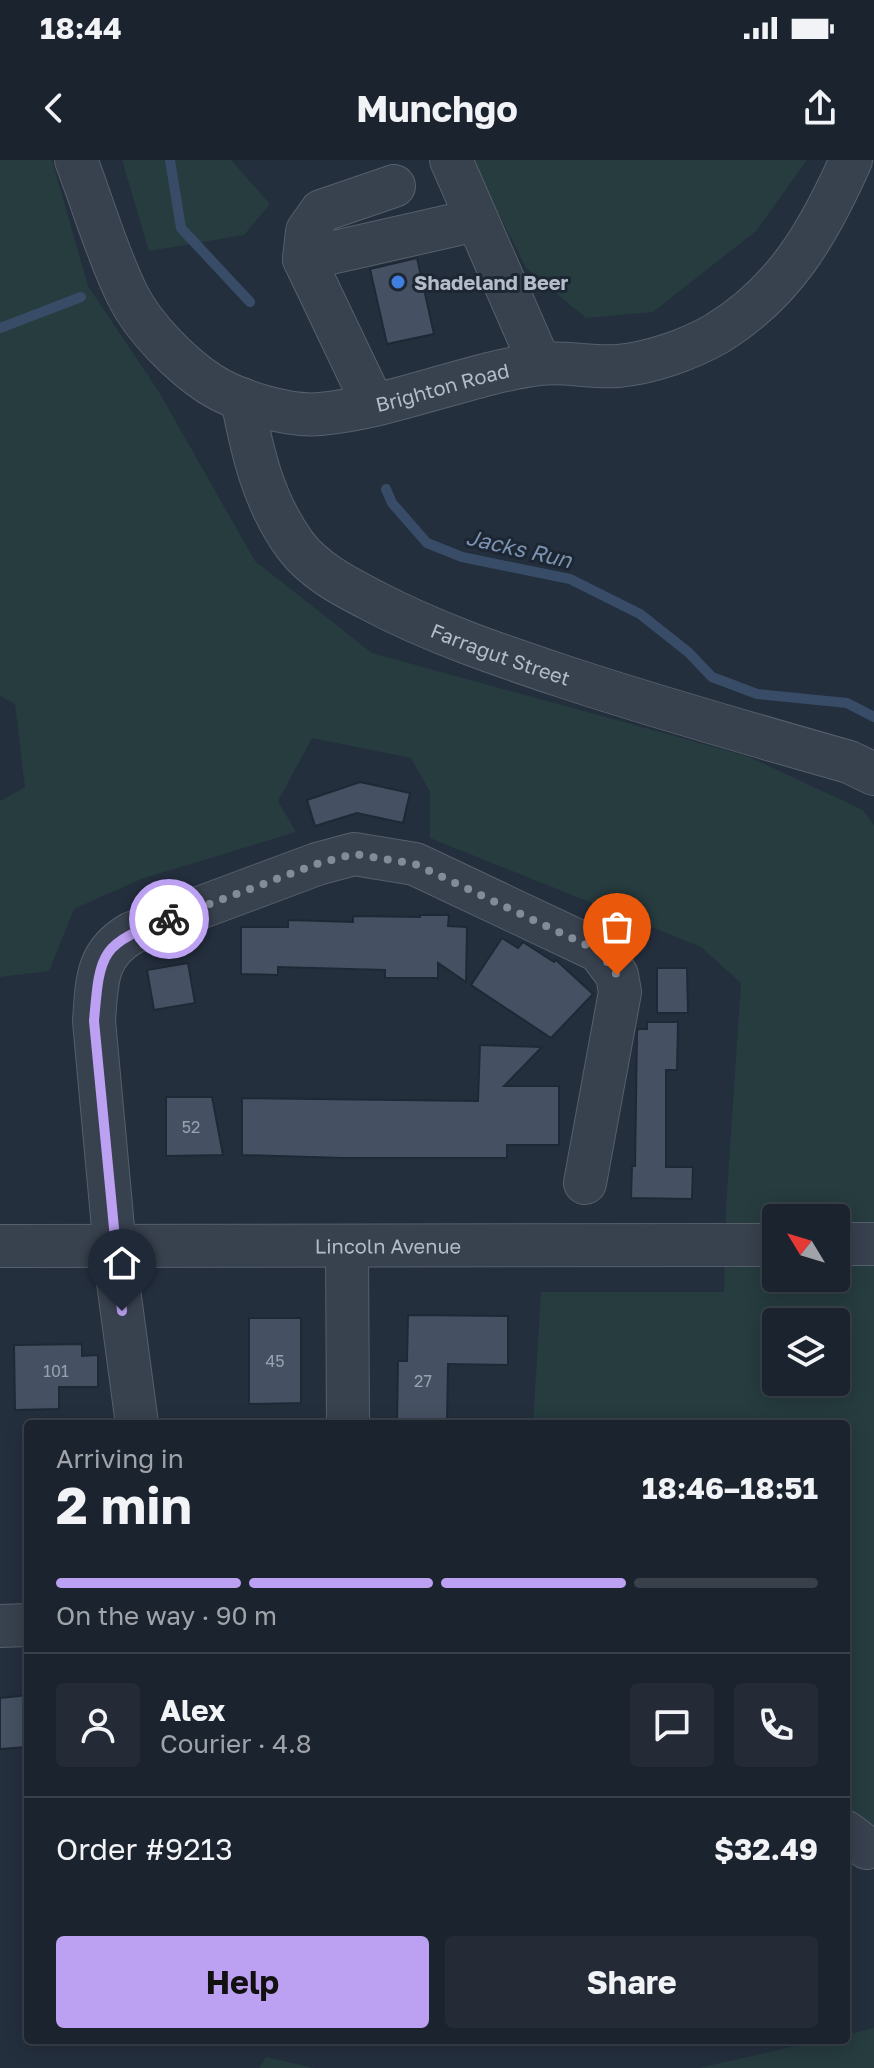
<!DOCTYPE html>
<meta charset="utf-8">
<style>
:root{--surface:#1b232e;--page:#242b36;--text:#f1f3f6;--muted:#a0a4aa;--line:#39404a;--accent:#bca0f2}
body{margin:0;font-family:"Golos Text",sans-serif;background:var(--page);color:var(--text);height:100vh;display:flex;flex-direction:column;font-size:30px;white-space:nowrap}
*{box-sizing:border-box;margin:0}
p{font-size:26px;color:var(--muted)}
.icon{flex:none;width:44px;height:44px;fill:none;stroke:currentColor;stroke-width:2;stroke-linecap:round;stroke-linejoin:round}
.map{position:relative;flex:1;overflow:hidden}
.details{position:absolute;left:24px;top:1260px;width:826px;height:624px;display:flex;flex-direction:column;background:var(--surface);border-radius:8px;box-shadow:0 4px 20px #0003,0 0 0 2px var(--line)}
.details>*{flex:none}
.needle{width:52px;rotate:308deg}
.buttons{position:absolute;left:762px;top:1044px;display:grid;gap:16px}
.buttons a{display:grid;place-items:center;width:88px;height:88px;border-radius:8px;background:var(--surface);box-shadow:0 4px 20px #0003,0 0 0 2px var(--line);font-size:40px}
.pin{position:absolute;display:grid;place-items:center;width:68px;height:68px;color:#fff;margin:-82px -34px;border-radius:50% 50% 50% 0;rotate:-45deg;box-shadow:0 0 8px #0007}
.pin .icon{rotate:45deg}
.courier{position:absolute;display:grid;place-items:center;width:80px;height:80px;margin:-40px;border:6px solid #bca0f2;border-radius:50%;background:#fff;color:#222;box-shadow:0 2px 10px #0007}
.overview em{font-style:normal;font-weight:700}
.overview div{display:flex;flex-direction:column-reverse}
.overview{display:flex;align-items:center;justify-content:space-between;height:136px;padding:0 32px}
h1{font-size:52px;font-weight:700;line-height:60px}
.bar{display:grid;grid-template-columns:repeat(4,1fr);gap:12px 8px;align-content:center;height:96px;padding:0 32px}
.bar i{height:10px;border-radius:6px;background:var(--line)}
.bar .selected{background:var(--accent)}
.bar p{grid-column:span 4}
.line{display:flex;align-items:center;gap:20px;padding:0 32px;border-top:2px solid var(--line)}
.line div{flex:1}
.round{display:grid;place-items:center;flex:none;width:84px;height:84px;border-radius:8px;background:var(--page)}
.primary-button{display:flex;gap:16px;margin-top:auto;padding:16px 32px}
.primary-button a{flex:1;height:92px;border-radius:8px;background:var(--accent);color:#111;font-size:32px;font-weight:700;line-height:92px;text-align:center}
.primary-button a+a{background:var(--page);color:var(--text)}
.status{display:flex;justify-content:space-between;align-items:center;height:56px;padding:0 40px;background:var(--surface);direction:ltr}
.status svg{height:22px;fill:currentColor}
header{display:flex;justify-content:space-between;align-items:center;height:104px;padding:0 32px;background:var(--surface);font-size:36px;font-weight:700}
.map>svg:first-child{display:block}
.green{fill:#263c3f;fill-rule:evenodd}
.lines{fill:none;stroke-linecap:round;stroke-linejoin:round}
.stream{stroke:#394c67;stroke-width:10}
.building{fill:#455162;stroke:#1f2835;stroke-width:2}
.minor-casing{stroke:#565f6c;stroke-width:44}
.minor{stroke:#38414e;stroke-width:42}
.done{stroke:#828b98;stroke-width:8;stroke-dasharray:0 14.4}
.route{stroke:#bca0f2;stroke-width:10}
.shop-dot{fill:#3f7fe0;stroke:#1d2633;stroke-width:3}
.labels{text-anchor:middle;dominant-baseline:central;stroke-width:6;stroke-linejoin:round;paint-order:stroke}
.number-label{font-size:16px;fill:#98a1af}
.poi-label{font-size:20px;font-weight:bold;fill:#b4bcc9;stroke:#1d2633;text-anchor:start}
.street-label{font-size:20px;fill:#b4bcc9;stroke:#1d2633}
.water-label{font-size:22px;font-style:italic;fill:#7c92b1;stroke:#1d2633}
</style>
<div class="status"><b>18:44</b><svg viewBox="0 0 49 12"><path d="M0 12V9h3v3zM5 12V6h3v6zM10 12V3h3v9zM15 12V0h3v12zM26 1h20v11H26zM47 4h2v5h-2z"/></svg></div>
<header><svg class="icon" aria-label="back" viewBox="0 0 24 24"><path d="M15 5l-7 7 7 7"/></svg>Munchgo<svg class="icon" aria-label="share" viewBox="0 0 24 24"><path d="M12 15V3M7 8l5-5 5 5M5 13v7h14v-7"/></svg></header>
<div class="map">
<svg width="874" height="1908" viewBox="0 0 874 1908">
<rect width="100%" height="100%" fill="#242f3e"/>
<g class="green">
<path d="M0 0H52L88 126 159 232 255 401 372 493 747 596 863 650 874 665V1688L846 1661V1264H533L541 1132H724L726 1048 741 823 701 787 430 678V632L411 598 312 578 278 641 296 672 141 719 74 749 49 811 0 817V641L25 627 15 544 0 536ZM776 1058H836V1118H776ZM776 1162H836V1222H776Z"/>
<path d="M122 0H231L270 44 244 75 149 91Z"/>
<path d="M472 0H807L756 71 653 152 586 158 526 108Z"/>
<path d="M874 1868V1908H699L822 1880H846V1875Z"/>
<path d="M266 1897 314 1908H259Z"/>
</g>
<g class="lines">
<g class="stream">
<path d="M170 0 181 68 250 142"/>
<path d="M0 168 81 137"/>
<path d="M386 329 392 343 427 383 462 397 570 419 640 454 688 492 712 517 757 534 847 543 874 557"/>
</g>
</g>
<g class="building">
<path d="M417 98 434 174 387 184 370 109Z"/>
<path d="M360 622 410 633 403 663 357 653 315 666 307 640Z"/>
<path d="M420 755H449L448 766 467 767 466 822 438 803V818H385V810L278 807V815L241 814V767H288V760L353 762V756L420 757Z"/>
<path d="M502 778 518 788 523 782 554 802 556 800 593 834 551 878 471 825Z"/>
<path d="M188 803 195 843 154 850 147 810Z"/>
<path d="M657 808H687L688 853H657Z"/>
<path d="M647 862H678L677 910H666V1007H693L692 1039 631 1038 632 1006H635L637 872 638 869H647Z"/>
<path d="M480 885 542 887 504 926H559V985H507V998H344L242 995V938L478 941Z"/>
<path d="M166 937H212L223 995 166 996Z"/>
<path d="M408 1155 508 1156V1205L448 1204 447 1264H397L398 1201H407Z"/>
<path d="M249 1158H301V1243L249 1244Z"/>
<path d="M82 1184V1196L98 1195V1227H59V1249L15 1250 14 1185Z"/>
<path d="M28 1535V1587L0 1589V1538Z"/>
</g>
<g class="lines">
<defs>
<g id="minor">
<path id="s1" d="M76 0C93 44 107 94 128 136 144 168 181 205 210 224 237 241 288 257 320 254 395 247 466 214 539 204 565 201 592 208 618 206 650 203 688 190 716 174 785 132 819 72 851 0"/>
<path d="M451 0 540 204"/>
<path d="M304 99 476 60"/>
<path id="s2" d="M242 239C252 291 263 341 295 385 314 411 346 427 373 441 434 473 499 495 565 517 659 548 754 575 849 602L874 614"/>
<path d="M373 244 304 99 307 71 321 51 394 26"/>
<path d="M836 1084H874"/>
<path id="s3" d="M0 1086 776 1085"/>
<path d="M347 1087 348 1264"/>
<path d="M137 1264 118 1122 94 861C97 823 95 794 132 773L317 704 354 694 415 704 599 791 617 815 620 832 585 1023"/>
<path d="M0 1466 28 1465"/>
<path d="M846 1672 867 1688"/>
</g>
</defs>
<use href="#minor" class="minor-casing"/>
<use href="#minor" class="minor"/>
</g>
<g class="lines">
<path class="done" d="M169 759 317 704 354 694 415 704 599 791 617 815"/>
<path class="route" d="M122 1151 94 861C100 790 101 784 169 759"/>
</g>
<circle class="shop-dot" cx="398" cy="122" r="8"/>
<g class="labels">
<g class="number-label">
<text x="191" y="967">52</text>
<text x="275" y="1201">45</text>
<text x="56" y="1211">101</text>
<text x="423" y="1221">27</text>
</g>
<g class="poi-label">
<text x="414" y="122">Shadeland Beer</text>
</g>
<g class="street-label">
<text stroke="none"><textPath href="#s1" startOffset="508">Brighton Road</textPath></text>
<text stroke="none"><textPath href="#s2" startOffset="392">Farragut Street</textPath></text>
<text stroke="none"><textPath href="#s3" startOffset="388">Lincoln Avenue</textPath></text>
</g>
<g class="water-label">
<text transform="translate(519 388) rotate(13)">Jacks Run</text>
</g>
</g>
</svg>
<div class="buttons">
<a><svg class="needle" viewBox="-14 -14 28 28"><path d="M0-13l5 13h-10z" fill="#e53935"/><path d="M0 13l5-13h-10z" fill="#a0a4aa"/></svg></a>
<a><svg class="icon" aria-label="layers" viewBox="0 0 24 24"><path d="M12 4l9 5-9 5-9-5zM3 14l9 5 9-5"/></svg></a>
</div>
<div class="pin" style="left:617px;top:815px;background:#ea580c"><svg class="icon" aria-label="bag" viewBox="0 0 24 24"><path d="M5 8h14l-1 12H6zM9 8a3 3 0 0 1 6 0"/></svg></div>
<div class="pin" style="left:122px;top:1151px;background:#1f2937"><svg class="icon" aria-label="home" viewBox="0 0 24 24"><path d="M3 11l9-7 9 7M6 9v11h12V9"/></svg></div>
<div class="courier" style="left:169px;top:759px"><svg class="icon" aria-label="bike" viewBox="0 0 24 24"><circle cx="6" cy="16" r="4"/><circle cx="18" cy="16" r="4"/><path d="M6 16l4-8h5l3 8M10 8l3 8H6M13 5h3"/></svg></div>
<section class="details">
<div class="overview"><div><h1>2 min</h1><p>Arriving in</p></div><em>18:46–18:51</em></div>
<div class="bar"><i class="selected"></i><i class="selected"></i><i class="selected"></i><i></i><p>On the way · 90 m</p></div>
<div class="line" style="height:144px"><a class="round"><svg class="icon" aria-label="person" viewBox="0 0 24 24"><circle cx="12" cy="8" r="4"/><path d="M4 21q1-7 8-7t8 7"/></svg></a><div><b>Alex</b><p>Courier · 4.8</p></div><a class="round"><svg class="icon" aria-label="chat" viewBox="0 0 24 24"><path d="M4 5h16v11H9l-5 4z"/></svg></a><a class="round"><svg class="icon" aria-label="phone" viewBox="0 0 24 24"><path d="M5 4h4l2 5-3 2q2 4 5 5l2-3 5 2v4C11 20 4 13 5 4z"/></svg></a></div>
<div class="line" style="height:104px"><div>Order #9213</div><b>$32.49</b></div>
<div class="primary-button"><a>Help</a><a>Share</a></div>
</section>
</div>
